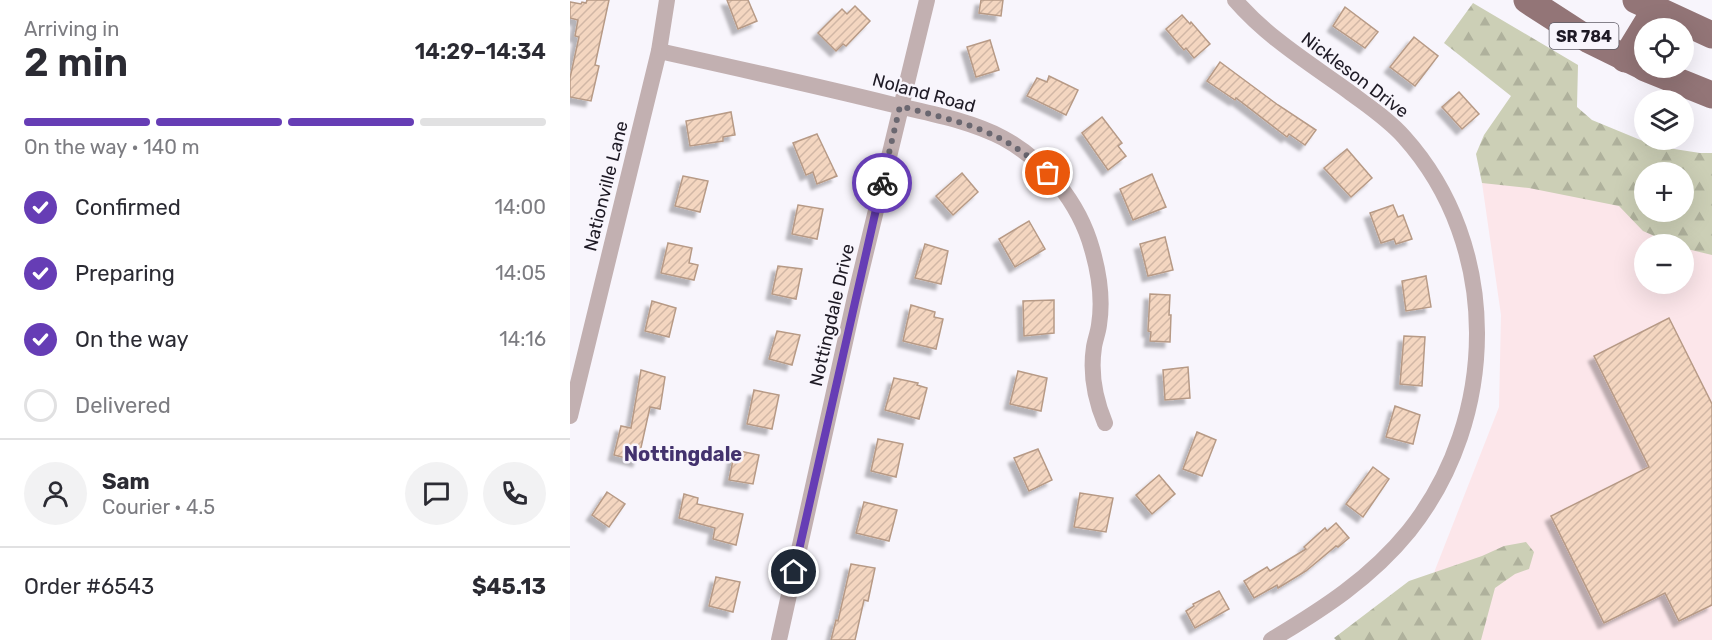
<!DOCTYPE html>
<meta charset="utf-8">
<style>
:root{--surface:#fff;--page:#f2f2f3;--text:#2b2b33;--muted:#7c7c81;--line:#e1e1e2;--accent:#663db5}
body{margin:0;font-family:Rubik,sans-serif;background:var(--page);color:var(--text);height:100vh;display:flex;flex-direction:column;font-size:22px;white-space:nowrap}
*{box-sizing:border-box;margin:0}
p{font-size:20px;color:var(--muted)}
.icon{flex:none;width:33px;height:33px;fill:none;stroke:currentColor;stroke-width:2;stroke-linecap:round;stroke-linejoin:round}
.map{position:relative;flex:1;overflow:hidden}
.panel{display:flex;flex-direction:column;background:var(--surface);width:570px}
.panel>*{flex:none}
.buttons{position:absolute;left:1064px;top:18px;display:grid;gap:12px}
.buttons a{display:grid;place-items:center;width:60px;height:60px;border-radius:50%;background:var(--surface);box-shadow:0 6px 24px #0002;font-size:30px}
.pin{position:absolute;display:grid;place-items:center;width:51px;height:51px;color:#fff;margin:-26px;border:3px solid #fff;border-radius:50%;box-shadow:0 2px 6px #0007}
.courier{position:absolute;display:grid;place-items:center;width:60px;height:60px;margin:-30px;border:4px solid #663db5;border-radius:50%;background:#fff;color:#222;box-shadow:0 2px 8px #0007}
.summary em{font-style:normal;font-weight:600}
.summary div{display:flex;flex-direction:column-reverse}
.summary{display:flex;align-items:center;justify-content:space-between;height:102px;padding:0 24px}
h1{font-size:39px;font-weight:600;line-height:45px}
.bar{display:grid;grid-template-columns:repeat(4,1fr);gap:9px 6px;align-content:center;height:72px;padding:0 24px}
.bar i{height:8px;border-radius:4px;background:var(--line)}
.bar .active{background:var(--accent)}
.bar p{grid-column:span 4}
.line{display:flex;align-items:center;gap:15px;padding:0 24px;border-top:2px solid var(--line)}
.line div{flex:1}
.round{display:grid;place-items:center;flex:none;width:63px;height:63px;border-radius:32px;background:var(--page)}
ol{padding:0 24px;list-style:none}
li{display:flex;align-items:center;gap:18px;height:66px}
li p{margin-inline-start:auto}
li .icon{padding:6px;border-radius:50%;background:var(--accent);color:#fff;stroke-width:4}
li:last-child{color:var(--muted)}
li i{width:33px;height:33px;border:3px solid var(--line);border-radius:50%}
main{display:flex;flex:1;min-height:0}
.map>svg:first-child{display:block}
.education{fill:#fce6ea;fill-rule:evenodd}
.forest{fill:url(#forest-firs);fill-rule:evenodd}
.building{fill:url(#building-hatch);stroke:#b79a86;stroke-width:1.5;filter:url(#shadow)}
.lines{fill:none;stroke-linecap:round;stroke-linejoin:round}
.minor{stroke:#c2b0b1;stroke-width:16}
.primary{stroke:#937577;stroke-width:27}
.done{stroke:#6a6770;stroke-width:6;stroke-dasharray:0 10.8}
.route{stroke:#663db5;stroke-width:8}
.labels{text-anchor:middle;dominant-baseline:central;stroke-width:5;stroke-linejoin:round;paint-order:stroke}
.shield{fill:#f8f5fc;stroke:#5f5c66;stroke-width:1.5}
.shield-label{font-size:16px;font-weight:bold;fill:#1e1a25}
.street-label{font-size:18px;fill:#1e1a25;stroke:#f8f5fc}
.neighbourhood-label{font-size:20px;font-weight:bold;fill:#43326e;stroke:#f8f5fc}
</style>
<main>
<section class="panel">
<div class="summary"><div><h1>2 min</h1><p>Arriving in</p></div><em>14:29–14:34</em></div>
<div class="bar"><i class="active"></i><i class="active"></i><i class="active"></i><i></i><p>On the way · 140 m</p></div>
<ol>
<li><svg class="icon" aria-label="check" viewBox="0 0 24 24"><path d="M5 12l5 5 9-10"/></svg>Confirmed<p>14:00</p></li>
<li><svg class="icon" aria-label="check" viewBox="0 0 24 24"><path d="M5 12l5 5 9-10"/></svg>Preparing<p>14:05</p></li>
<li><svg class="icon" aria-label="check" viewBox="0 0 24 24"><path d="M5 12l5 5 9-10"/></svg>On the way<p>14:16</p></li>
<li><i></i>Delivered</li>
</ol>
<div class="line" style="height:108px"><a class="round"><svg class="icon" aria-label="person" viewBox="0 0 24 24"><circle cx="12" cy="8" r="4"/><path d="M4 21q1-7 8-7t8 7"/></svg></a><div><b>Sam</b><p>Courier · 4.5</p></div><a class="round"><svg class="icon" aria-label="chat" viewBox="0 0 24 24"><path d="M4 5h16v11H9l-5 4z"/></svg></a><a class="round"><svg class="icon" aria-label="phone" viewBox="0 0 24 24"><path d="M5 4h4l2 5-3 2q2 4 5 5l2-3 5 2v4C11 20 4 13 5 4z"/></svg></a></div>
<div class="line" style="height:78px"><div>Order #6543</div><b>$45.13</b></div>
</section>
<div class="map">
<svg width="1142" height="640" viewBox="0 0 1142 640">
<defs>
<pattern id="forest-firs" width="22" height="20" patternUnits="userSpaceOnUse" patternTransform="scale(1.5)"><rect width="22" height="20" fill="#cccfb6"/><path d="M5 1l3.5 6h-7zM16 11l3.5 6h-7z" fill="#afb19c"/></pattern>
<pattern id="building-hatch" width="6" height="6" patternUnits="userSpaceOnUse" patternTransform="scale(1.5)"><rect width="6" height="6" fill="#f4d6c0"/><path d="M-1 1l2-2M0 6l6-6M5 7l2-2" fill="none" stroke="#d1b7a5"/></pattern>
<filter id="shadow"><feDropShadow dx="-5.5" dy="5.5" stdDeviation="1.5" flood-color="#0004"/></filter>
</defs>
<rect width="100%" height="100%" fill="#f8f5fc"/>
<path class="education" d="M973 141 1074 212H1113L1142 189V640H848L865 570 929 407 931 315 912 183ZM1074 244H1113V284H1074Z"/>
<g class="forest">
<path d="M903 3 1008 65 1007 107 1022 120 1085 146 1130 153H1142V255L1113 248V244H1103L1073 231 1049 206 959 188 912 183 906 154 914 135 941 96 874 43ZM1074 172H1113V212H1074Z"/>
<path d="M956 542 964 552 959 569 945 574 925 588 911 640H766L764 638 839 581 912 556 934 546Z"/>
</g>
<g class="building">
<path d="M17 0H39L25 65 29 66 21 101 0 97V78L9 37 5 36 8 20 0 18V2L11 4 12 2 16 3Z"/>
<path d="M157 0H178L187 21 168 29Z"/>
<path d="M411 0H433L431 16 409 13Z"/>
<path d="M285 6 300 21 276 46 273 44 266 51 248 33 272 9 277 14Z"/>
<path d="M775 7 808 32 795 48 763 26Z"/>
<path d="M612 15 620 24 621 22 640 44 624 58 616 48 614 50 596 29Z"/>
<path d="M844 37 868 56 845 86 820 67Z"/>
<path d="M420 40 429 70 406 77 397 47Z"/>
<path d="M650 62 708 105 746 130 735 145 719 134 717 137 666 98 665 100 637 81Z"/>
<path d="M479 76 508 90 496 115 457 96 467 78 477 82Z"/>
<path d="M889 92 909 114 892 129 872 107Z"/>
<path d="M161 112 165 135 153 137V141L120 146 116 121Z"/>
<path d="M532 117 552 143 548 146 556 156 538 170 512 133Z"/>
<path d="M247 134 267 176 247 184 243 172 236 175 223 143Z"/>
<path d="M777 149 802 178 781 197 754 168Z"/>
<path d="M392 173 408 192 383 215 366 196Z"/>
<path d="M582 174 596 207 563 220 550 189Z"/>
<path d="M113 176 138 181 130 212 105 206Z"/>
<path d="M228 205 253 209 247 239 222 234Z"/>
<path d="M823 205 828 217 833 215 842 239 826 244 824 239 811 243 800 213Z"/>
<path d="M459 221 475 249 445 267 429 239Z"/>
<path d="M595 237 603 270 578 276 570 244Z"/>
<path d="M98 243 122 248 119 263 128 265 124 280 91 273Z"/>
<path d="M355 244 378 251 371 284 345 278Z"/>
<path d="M208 266 232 269 226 299 202 294Z"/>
<path d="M856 276 861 307 836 311 832 281Z"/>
<path d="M580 294 600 295 599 315H601L600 342 580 341 581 332 578 331Z"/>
<path d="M484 300V333L454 336 453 301Z"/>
<path d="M82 301 106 308 99 337 75 331Z"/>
<path d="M341 305 365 312 364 317 373 319 366 349 333 341Z"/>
<path d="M1099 318 1142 404V605L1109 621 1095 593 1034 623 981 516 1079 467 1024 356Z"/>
<path d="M207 331 230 335 222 365 199 359Z"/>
<path d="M834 336 855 337 852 386 830 384Z"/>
<path d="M618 367 620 398 595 400 593 370Z"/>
<path d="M71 370 95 377 90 409 80 407 68 461 44 455 51 426 61 428Z"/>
<path d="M448 371 477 378 471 411 440 404Z"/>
<path d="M324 378 348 383 347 385 357 388 349 419 315 410Z"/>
<path d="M184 390 209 395 202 429 177 424Z"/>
<path d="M825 406 850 415 843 444 816 437Z"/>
<path d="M627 432 646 440 632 476 613 469Z"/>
<path d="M308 439 333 444 326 477 301 471Z"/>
<path d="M468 449 482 480 459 491 444 458Z"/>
<path d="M165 450 189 455 183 484 159 480Z"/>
<path d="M803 467 819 479 793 517 776 504Z"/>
<path d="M589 475 605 494 582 514 566 495Z"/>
<path d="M37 492 55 504 39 527 22 515Z"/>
<path d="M510 493 543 498 536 532 504 527Z"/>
<path d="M114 494 128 498 127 504 173 514 166 545 143 539 145 528 109 518Z"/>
<path d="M294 502 327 510 319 541 286 533Z"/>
<path d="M766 523 779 538 768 547 766 546 736 571 708 588 707 585 684 598 674 581 697 567 700 571 736 549 734 547 755 528 757 531Z"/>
<path d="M281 564 305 568 298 601 294 600 285 640H261L266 620 268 621Z"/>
<path d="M146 577 170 582 163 612 139 606Z"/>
<path d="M649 591 659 609 625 628 616 611 624 606 623 604Z"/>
</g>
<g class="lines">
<g class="minor">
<path d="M665 0C697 37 739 63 778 91 798 106 818 119 834 137 932 246 929 418 839 531 801 578 753 609 701 640"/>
<path d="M89 51C166 68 243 85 320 104 357 113 399 120 433 138 475 161 509 202 522 249 529 273 533 300 529 325 528 333 525 340 524 347 520 373 525 399 535 423"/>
<path d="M0 416 89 51 97 0"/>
<path d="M209 640 285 297 357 0"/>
</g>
<g class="primary">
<path d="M957 0 1019 40 1074 67"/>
<path d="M1066 0 1142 35"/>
<path d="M1055 59 1085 10"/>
<path d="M1075 68 1142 95"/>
</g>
</g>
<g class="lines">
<path class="done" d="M312 183 330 106C392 123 429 128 478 173"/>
<path class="route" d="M224 572 312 183"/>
</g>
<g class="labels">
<rect class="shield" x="979.5" y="23" width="69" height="26" rx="4.5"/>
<g class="shield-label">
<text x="1014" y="36">SR 784</text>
</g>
<g class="street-label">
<text transform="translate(785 75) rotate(37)">Nickleson Drive</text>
<text transform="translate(354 93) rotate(15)">Noland Road</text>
<text transform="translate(36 186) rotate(-76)">Nationville Lane</text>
<text transform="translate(262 315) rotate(-77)">Nottingdale Drive</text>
</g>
<g class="neighbourhood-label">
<text x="113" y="454">Nottingdale</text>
</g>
</g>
</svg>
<div class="buttons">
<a><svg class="icon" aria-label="locate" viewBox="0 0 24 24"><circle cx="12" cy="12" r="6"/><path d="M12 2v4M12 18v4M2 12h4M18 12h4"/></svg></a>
<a><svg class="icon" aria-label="layers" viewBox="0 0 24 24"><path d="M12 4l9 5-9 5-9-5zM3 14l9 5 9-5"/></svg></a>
<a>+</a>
<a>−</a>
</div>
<div class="pin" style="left:478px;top:173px;background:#ea580c"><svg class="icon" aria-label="bag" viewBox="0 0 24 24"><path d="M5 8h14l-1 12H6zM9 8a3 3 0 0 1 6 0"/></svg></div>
<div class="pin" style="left:224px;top:572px;background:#1f2937"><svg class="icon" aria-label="home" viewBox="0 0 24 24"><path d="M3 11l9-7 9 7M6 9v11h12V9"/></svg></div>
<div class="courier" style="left:312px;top:183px"><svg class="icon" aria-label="bike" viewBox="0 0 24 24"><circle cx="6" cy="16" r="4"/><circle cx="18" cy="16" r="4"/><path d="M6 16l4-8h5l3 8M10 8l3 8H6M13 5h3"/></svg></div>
</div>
</main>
